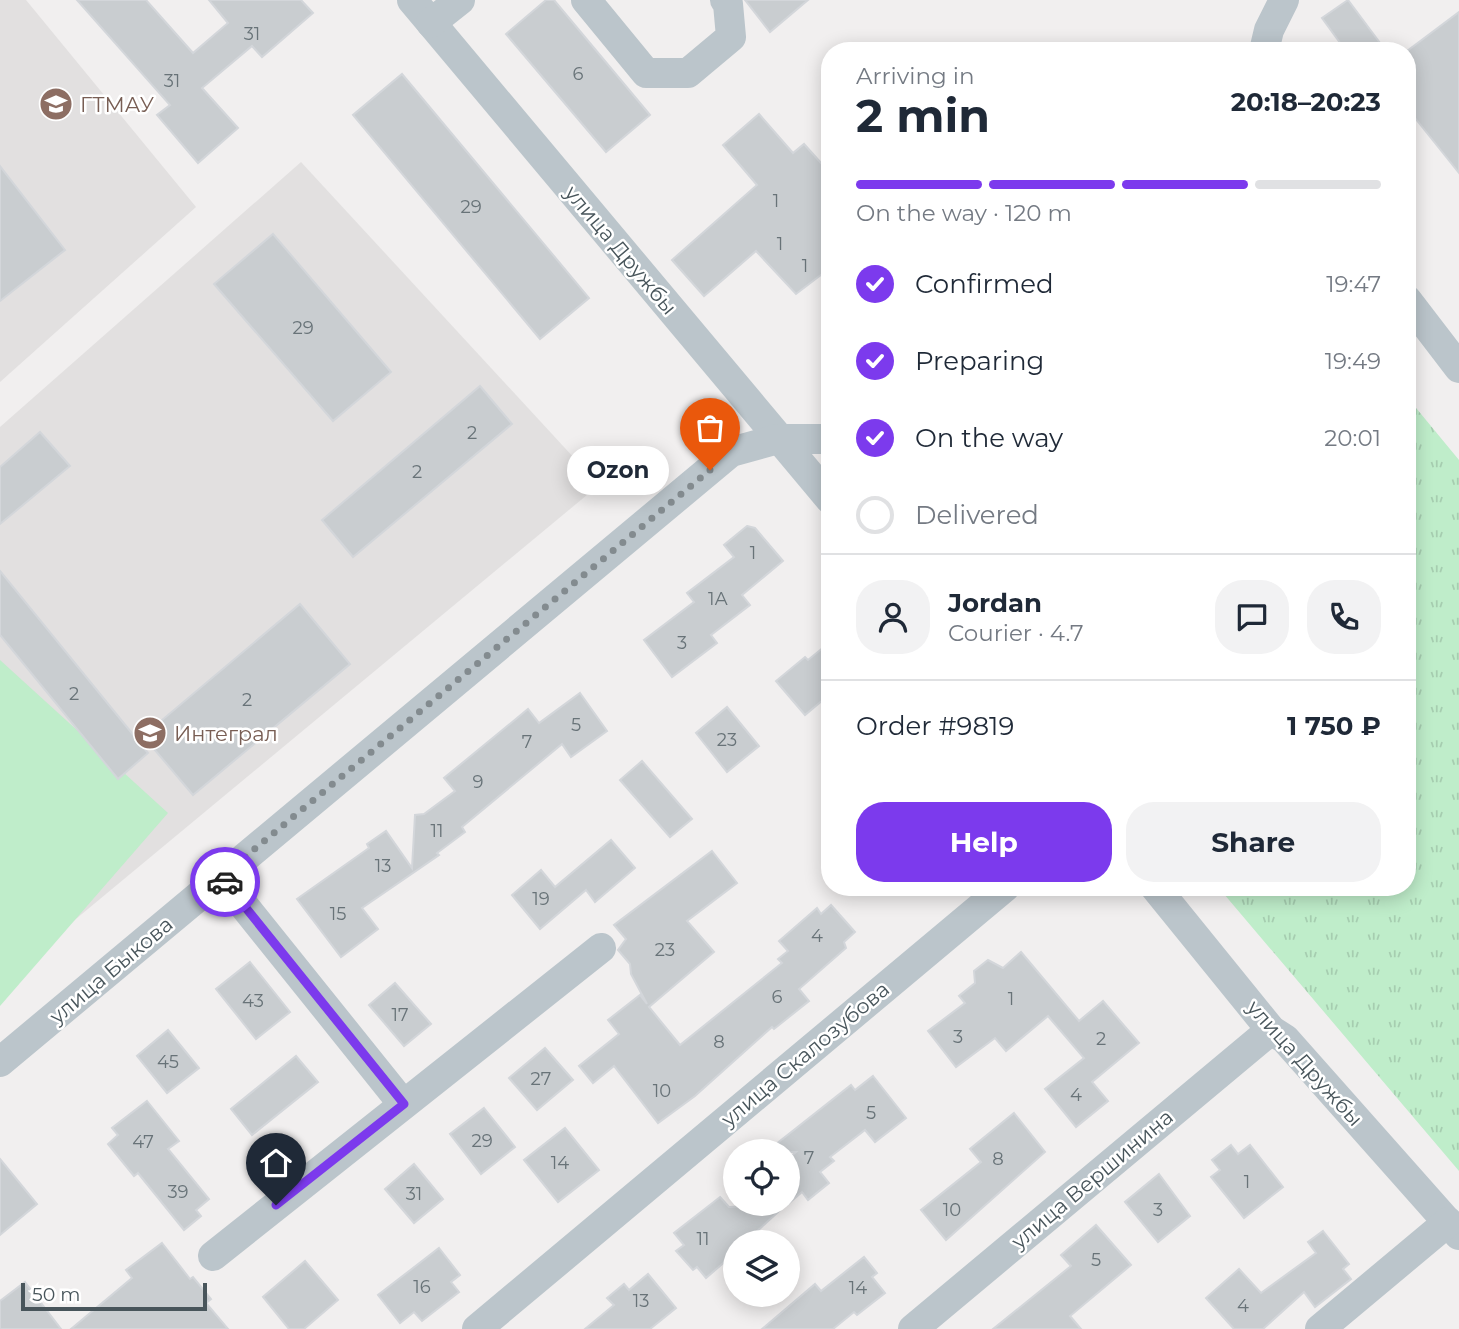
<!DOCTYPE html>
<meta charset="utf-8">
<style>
:root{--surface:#fff;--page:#f2f2f3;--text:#1f2937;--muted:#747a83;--line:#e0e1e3;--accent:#7c3aed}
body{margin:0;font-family:Montserrat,sans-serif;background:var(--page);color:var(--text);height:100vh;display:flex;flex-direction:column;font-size:26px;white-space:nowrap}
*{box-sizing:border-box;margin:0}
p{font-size:23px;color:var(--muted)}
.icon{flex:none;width:38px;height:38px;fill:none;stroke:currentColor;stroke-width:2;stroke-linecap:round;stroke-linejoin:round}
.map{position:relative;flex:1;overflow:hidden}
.sheet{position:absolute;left:821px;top:42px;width:595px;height:854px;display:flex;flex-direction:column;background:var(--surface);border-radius:28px;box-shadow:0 4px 18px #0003}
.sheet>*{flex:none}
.buttons{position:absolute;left:723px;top:1139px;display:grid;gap:14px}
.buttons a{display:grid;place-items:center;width:77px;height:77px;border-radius:50%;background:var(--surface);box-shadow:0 4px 18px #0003;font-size:35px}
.scale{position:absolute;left:21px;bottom:18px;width:186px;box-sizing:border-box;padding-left:7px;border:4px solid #48555b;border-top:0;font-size:19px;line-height:24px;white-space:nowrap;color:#48555b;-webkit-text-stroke:5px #fff;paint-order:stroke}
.pin{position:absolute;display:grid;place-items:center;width:60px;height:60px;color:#fff;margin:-72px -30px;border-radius:50% 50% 50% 0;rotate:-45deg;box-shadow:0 0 7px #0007}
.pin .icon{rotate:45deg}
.courier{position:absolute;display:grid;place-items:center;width:70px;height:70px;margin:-35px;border:5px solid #7c3aed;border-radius:50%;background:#fff;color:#222;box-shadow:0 2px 9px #0007}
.bubble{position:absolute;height:49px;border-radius:24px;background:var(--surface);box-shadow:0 4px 18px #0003;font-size:23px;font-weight:700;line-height:49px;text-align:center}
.headline em{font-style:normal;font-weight:700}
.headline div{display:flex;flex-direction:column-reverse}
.headline{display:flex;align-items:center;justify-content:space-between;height:119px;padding:0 35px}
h1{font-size:46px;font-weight:700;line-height:52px}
.bar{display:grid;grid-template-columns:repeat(4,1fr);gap:10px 7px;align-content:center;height:84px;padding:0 35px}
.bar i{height:9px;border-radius:5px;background:var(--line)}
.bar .current{background:var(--accent)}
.bar p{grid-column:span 4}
.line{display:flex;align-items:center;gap:18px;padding:0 35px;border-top:2px solid var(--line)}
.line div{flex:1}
.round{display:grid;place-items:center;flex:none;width:74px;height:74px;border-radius:28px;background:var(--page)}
ol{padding:0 35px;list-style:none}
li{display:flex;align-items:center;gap:21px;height:77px}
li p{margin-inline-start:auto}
li .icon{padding:7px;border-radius:50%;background:var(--accent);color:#fff;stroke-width:4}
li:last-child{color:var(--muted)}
li i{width:38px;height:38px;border:4px solid var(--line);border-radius:50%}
.button{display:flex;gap:14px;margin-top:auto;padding:14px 35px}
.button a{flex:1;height:80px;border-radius:28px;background:var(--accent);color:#fff;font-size:28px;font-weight:700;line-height:80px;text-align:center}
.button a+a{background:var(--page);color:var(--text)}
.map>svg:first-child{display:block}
.education{fill:#e2e0e0}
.park{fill:url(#park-tufts)}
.pitch{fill:#bfedca}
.building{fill:#c9cdd0;stroke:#d3d6da;stroke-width:2}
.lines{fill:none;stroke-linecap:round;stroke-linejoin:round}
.minor{stroke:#bbc5cb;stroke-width:30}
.done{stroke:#838b8f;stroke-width:7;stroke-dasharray:0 12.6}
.route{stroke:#7c3aed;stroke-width:9}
.labels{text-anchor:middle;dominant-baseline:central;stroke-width:5;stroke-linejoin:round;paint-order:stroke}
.number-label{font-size:18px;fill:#687378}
.education-label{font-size:21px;fill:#785e54;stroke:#fff;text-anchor:start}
.street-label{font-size:21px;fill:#48555b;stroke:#fff}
</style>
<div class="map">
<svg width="1459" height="1329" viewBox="0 0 1459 1329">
<defs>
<pattern id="park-tufts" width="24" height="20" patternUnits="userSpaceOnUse" patternTransform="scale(1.75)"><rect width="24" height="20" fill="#bfedca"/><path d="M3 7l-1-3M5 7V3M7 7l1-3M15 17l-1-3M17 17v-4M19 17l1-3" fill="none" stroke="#a6cdb0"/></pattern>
</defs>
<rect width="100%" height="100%" fill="#f1efef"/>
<g class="education">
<path d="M0 0H26L196 207 0 382Z"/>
<path d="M301 162 599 485 0 982V427Z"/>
</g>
<path class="park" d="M1407 397 1459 460V1171L1218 887H1407Z"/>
<path class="pitch" d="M0 660 168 813 0 1006Z"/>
<g class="building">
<path d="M77 0H146L193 53 228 23 209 0H301L313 13 262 57 252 46 202 88 238 128 198 163 157 115 170 105Z"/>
<path d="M546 0H554L650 115 606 152 506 34Z"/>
<path d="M745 0H808L770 32Z"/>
<path d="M1348 0 1386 51H1346L1322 18Z"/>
<path d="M1459 12V173L1407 108V51Z"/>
<path d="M402 74 589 298 540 339 353 115Z"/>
<path d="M759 114 793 153 804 144 830 173V268L796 294 756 251 704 296 672 260 757 185 723 145Z"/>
<path d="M0 166 65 250 0 301Z"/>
<path d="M273 234 391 372 333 421 214 284Z"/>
<path d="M480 386 512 424 353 557 322 520Z"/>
<path d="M40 432 70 466 0 524V467Z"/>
<path d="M747 526 755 528 783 561 742 595 750 605 711 635 717 643 672 677 644 640 694 602 687 593 734 557 724 545Z"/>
<path d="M0 571 148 753 118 779 0 635Z"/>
<path d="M300 604 350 664 193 795 143 736Z"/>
<path d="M830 642V694L805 715 776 681 805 657 808 660Z"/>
<path d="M580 693 607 731 571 757 562 744 462 827 465 832 437 853 439 855 362 908 378 929 341 957 297 899 369 848 367 844 386 831 412 868 415 815 424 814 455 791 444 778 528 709 539 723Z"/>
<path d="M727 707 759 746 727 772 696 733Z"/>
<path d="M642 761 692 819 670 837 620 780Z"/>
<path d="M611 840 635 868 595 902 586 890 540 929 512 895 541 870 555 887Z"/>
<path d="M712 851 737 883 687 921 714 952 649 1007 680 1045 782 963 778 959 788 951 779 941 817 908 821 914 831 905 855 932 844 942 846 948 799 989 809 1001 774 1029 772 1027 695 1096 658 1123 614 1066 593 1083 579 1066 619 1034 608 1020 640 995 647 1004 631 974 630 964 618 950 626 939 614 925Z"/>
<path d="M1021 952 1079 1021 1103 1001 1139 1043 1092 1082 1108 1101 1076 1127 1045 1089 1084 1058 1048 1016 1006 1051 995 1038 956 1067 928 1031 965 1003 959 996 975 983 974 971 988 960 1003 968Z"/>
<path d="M250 962 290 1012 256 1039 216 989Z"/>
<path d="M395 983 431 1024 404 1046 369 1005Z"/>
<path d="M168 1030 199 1068 167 1093 137 1056Z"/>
<path d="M545 1048 573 1080 537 1110 509 1078Z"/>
<path d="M296 1056 318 1082 252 1135 231 1109Z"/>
<path d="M873 1076 906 1118 875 1142 865 1130 830 1157 834 1161 820 1172 829 1183 808 1200 802 1192 788 1204V1159L796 1152H766L851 1085 855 1090Z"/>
<path d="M147 1101 179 1141 168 1149 209 1199 196 1210 201 1216 184 1230 138 1173 134 1176 108 1144 118 1135 112 1128Z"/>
<path d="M484 1108 515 1147 481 1174 450 1134Z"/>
<path d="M1014 1113 1045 1152 946 1240 921 1210 981 1162 970 1149Z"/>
<path d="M565 1128 599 1170 558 1202 524 1160Z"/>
<path d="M1231 1145 1238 1154 1250 1145 1283 1187 1244 1218 1211 1177 1220 1170 1212 1160Z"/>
<path d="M0 1159 37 1204 0 1235Z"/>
<path d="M414 1164 443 1199 414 1223 385 1189Z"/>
<path d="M1159 1174 1190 1216 1158 1242 1125 1202Z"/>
<path d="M720 1197 729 1207 787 1204 745 1242H735V1253L706 1278 697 1267 693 1270 676 1251 684 1245 674 1233Z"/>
<path d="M1096 1225 1131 1265 1070 1316 1081 1329H993L1071 1266 1061 1255Z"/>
<path d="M1323 1231 1349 1264 1343 1269 1351 1279 1315 1307 1304 1292 1263 1329H1234L1206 1298 1239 1269 1261 1293 1316 1253 1308 1242Z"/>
<path d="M162 1243 190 1279 193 1277 211 1299 206 1303 228 1329H71L132 1278 126 1270Z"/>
<path d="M439 1248 460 1275 451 1282 459 1292 422 1321 414 1312 400 1323 378 1295Z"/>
<path d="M864 1257 877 1273 872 1277 885 1293 857 1315 854 1312 833 1329H762L815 1284 821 1291Z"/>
<path d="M305 1261 338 1300 304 1329H289L263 1297Z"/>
<path d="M648 1274 676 1308 650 1329H585L614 1305 607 1298 624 1284 629 1290Z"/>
<path d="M25 1282 61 1329H0V1301Z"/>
</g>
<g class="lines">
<g class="minor">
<path d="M412 0 830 499"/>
<path d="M586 0 646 73H688L731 37 728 4 725 0"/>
<path d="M431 23 460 0"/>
<path d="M1264 51 1269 30 1284 0"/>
<path d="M1407 300 1459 368"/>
<path d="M221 877 403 1104"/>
<path d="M1155 887 1271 1030 1285 1039 1459 1235"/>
<path d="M0 1062 731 452 778 439H830"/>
<path d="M213 1256 601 948"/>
<path d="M477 1329 1005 887"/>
<path d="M913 1329 1271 1030"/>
<path d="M1320 1329 1448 1222"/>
</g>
</g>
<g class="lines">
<path class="done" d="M225 882 221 877 710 470"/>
<path class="route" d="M225 882 404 1104 276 1205"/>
</g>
<defs>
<symbol id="university-disc" viewBox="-11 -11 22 22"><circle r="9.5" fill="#8d6e63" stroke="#fff"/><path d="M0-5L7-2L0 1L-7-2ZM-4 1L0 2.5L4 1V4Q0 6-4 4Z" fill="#fff"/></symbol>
</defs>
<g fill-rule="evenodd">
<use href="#university-disc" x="37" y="85" width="38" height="38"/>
<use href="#university-disc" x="131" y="714" width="38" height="38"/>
</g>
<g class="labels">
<g class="number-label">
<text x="252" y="34">31</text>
<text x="578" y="74">6</text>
<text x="172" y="81">31</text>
<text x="776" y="201">1</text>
<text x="471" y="207">29</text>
<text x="780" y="244">1</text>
<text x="805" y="266">1</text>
<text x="303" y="328">29</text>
<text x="472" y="433">2</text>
<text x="417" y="472">2</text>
<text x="753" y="553">1</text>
<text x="718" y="599">1А</text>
<text x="682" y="643">3</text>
<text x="74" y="694">2</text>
<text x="247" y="700">2</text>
<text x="576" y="725">5</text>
<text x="727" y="740">23</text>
<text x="527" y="742">7</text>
<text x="478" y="782">9</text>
<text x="437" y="831">11</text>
<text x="383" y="866">13</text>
<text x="541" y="899">19</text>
<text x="338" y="914">15</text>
<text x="817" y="936">4</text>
<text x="665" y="950">23</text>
<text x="777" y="997">6</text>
<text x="1011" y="999">1</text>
<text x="253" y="1001">43</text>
<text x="400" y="1015">17</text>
<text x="958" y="1037">3</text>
<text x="1101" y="1039">2</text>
<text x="719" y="1042">8</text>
<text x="168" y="1062">45</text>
<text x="541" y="1079">27</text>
<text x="662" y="1091">10</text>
<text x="1076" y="1095">4</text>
<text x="871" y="1113">5</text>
<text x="482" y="1141">29</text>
<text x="143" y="1142">47</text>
<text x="809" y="1158">7</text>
<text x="998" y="1159">8</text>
<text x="560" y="1163">14</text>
<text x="1247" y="1182">1</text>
<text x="178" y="1192">39</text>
<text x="414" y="1194">31</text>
<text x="952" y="1210">10</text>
<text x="1158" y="1210">3</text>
<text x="703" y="1239">11</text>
<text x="1096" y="1260">5</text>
<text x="422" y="1287">16</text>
<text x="858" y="1288">14</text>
<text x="641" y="1301">13</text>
<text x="1243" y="1306">4</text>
</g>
<g class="education-label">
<text x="80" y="104">ГТМАУ</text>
<text x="174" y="733">Интеграл</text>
</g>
<g class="street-label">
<text transform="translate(621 250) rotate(50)">улица Дружбы</text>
<text transform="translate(111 970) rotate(-40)">улица Быкова</text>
<text transform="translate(805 1054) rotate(-40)">улица Скалозубова</text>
<text transform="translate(1305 1063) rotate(48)">улица Дружбы</text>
<text transform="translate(1092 1179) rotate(-40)">улица Вершинина</text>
</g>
</g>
</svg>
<div class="buttons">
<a><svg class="icon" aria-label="locate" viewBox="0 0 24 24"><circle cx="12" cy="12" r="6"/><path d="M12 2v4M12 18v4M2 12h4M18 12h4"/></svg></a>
<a><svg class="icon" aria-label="layers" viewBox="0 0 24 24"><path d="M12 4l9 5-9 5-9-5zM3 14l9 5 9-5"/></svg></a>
</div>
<div class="scale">50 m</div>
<div class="pin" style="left:710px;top:470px;background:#ea580c"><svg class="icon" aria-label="bag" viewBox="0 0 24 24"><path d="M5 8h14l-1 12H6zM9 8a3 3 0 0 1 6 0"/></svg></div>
<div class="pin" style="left:276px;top:1205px;background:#1f2937"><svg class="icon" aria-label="home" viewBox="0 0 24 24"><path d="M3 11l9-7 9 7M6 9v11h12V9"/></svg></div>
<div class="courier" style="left:225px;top:882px"><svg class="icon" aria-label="car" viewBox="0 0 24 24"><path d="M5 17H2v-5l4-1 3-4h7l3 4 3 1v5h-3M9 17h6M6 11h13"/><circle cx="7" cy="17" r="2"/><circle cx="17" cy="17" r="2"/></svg></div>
<div class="bubble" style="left:567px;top:446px;width:102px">Ozon</div>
<section class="sheet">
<div class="headline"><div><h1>2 min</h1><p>Arriving in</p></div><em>20:18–20:23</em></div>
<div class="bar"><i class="current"></i><i class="current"></i><i class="current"></i><i></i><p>On the way · 120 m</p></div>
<ol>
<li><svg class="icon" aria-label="check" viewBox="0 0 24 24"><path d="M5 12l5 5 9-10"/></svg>Confirmed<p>19:47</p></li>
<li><svg class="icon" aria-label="check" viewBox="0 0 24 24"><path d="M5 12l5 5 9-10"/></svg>Preparing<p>19:49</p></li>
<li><svg class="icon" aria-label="check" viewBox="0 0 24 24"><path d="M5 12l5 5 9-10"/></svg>On the way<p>20:01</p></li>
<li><i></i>Delivered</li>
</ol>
<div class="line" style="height:126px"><a class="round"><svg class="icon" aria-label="person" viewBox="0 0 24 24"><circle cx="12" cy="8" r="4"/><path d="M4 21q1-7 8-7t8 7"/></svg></a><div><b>Jordan</b><p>Courier · 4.7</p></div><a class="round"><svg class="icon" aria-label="chat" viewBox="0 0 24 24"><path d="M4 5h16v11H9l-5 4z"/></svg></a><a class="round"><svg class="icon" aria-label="phone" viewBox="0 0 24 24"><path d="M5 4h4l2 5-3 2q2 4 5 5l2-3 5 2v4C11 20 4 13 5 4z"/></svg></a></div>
<div class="line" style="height:91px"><div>Order #9819</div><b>1 750 ₽</b></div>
<div class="button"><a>Help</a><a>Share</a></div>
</section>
</div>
